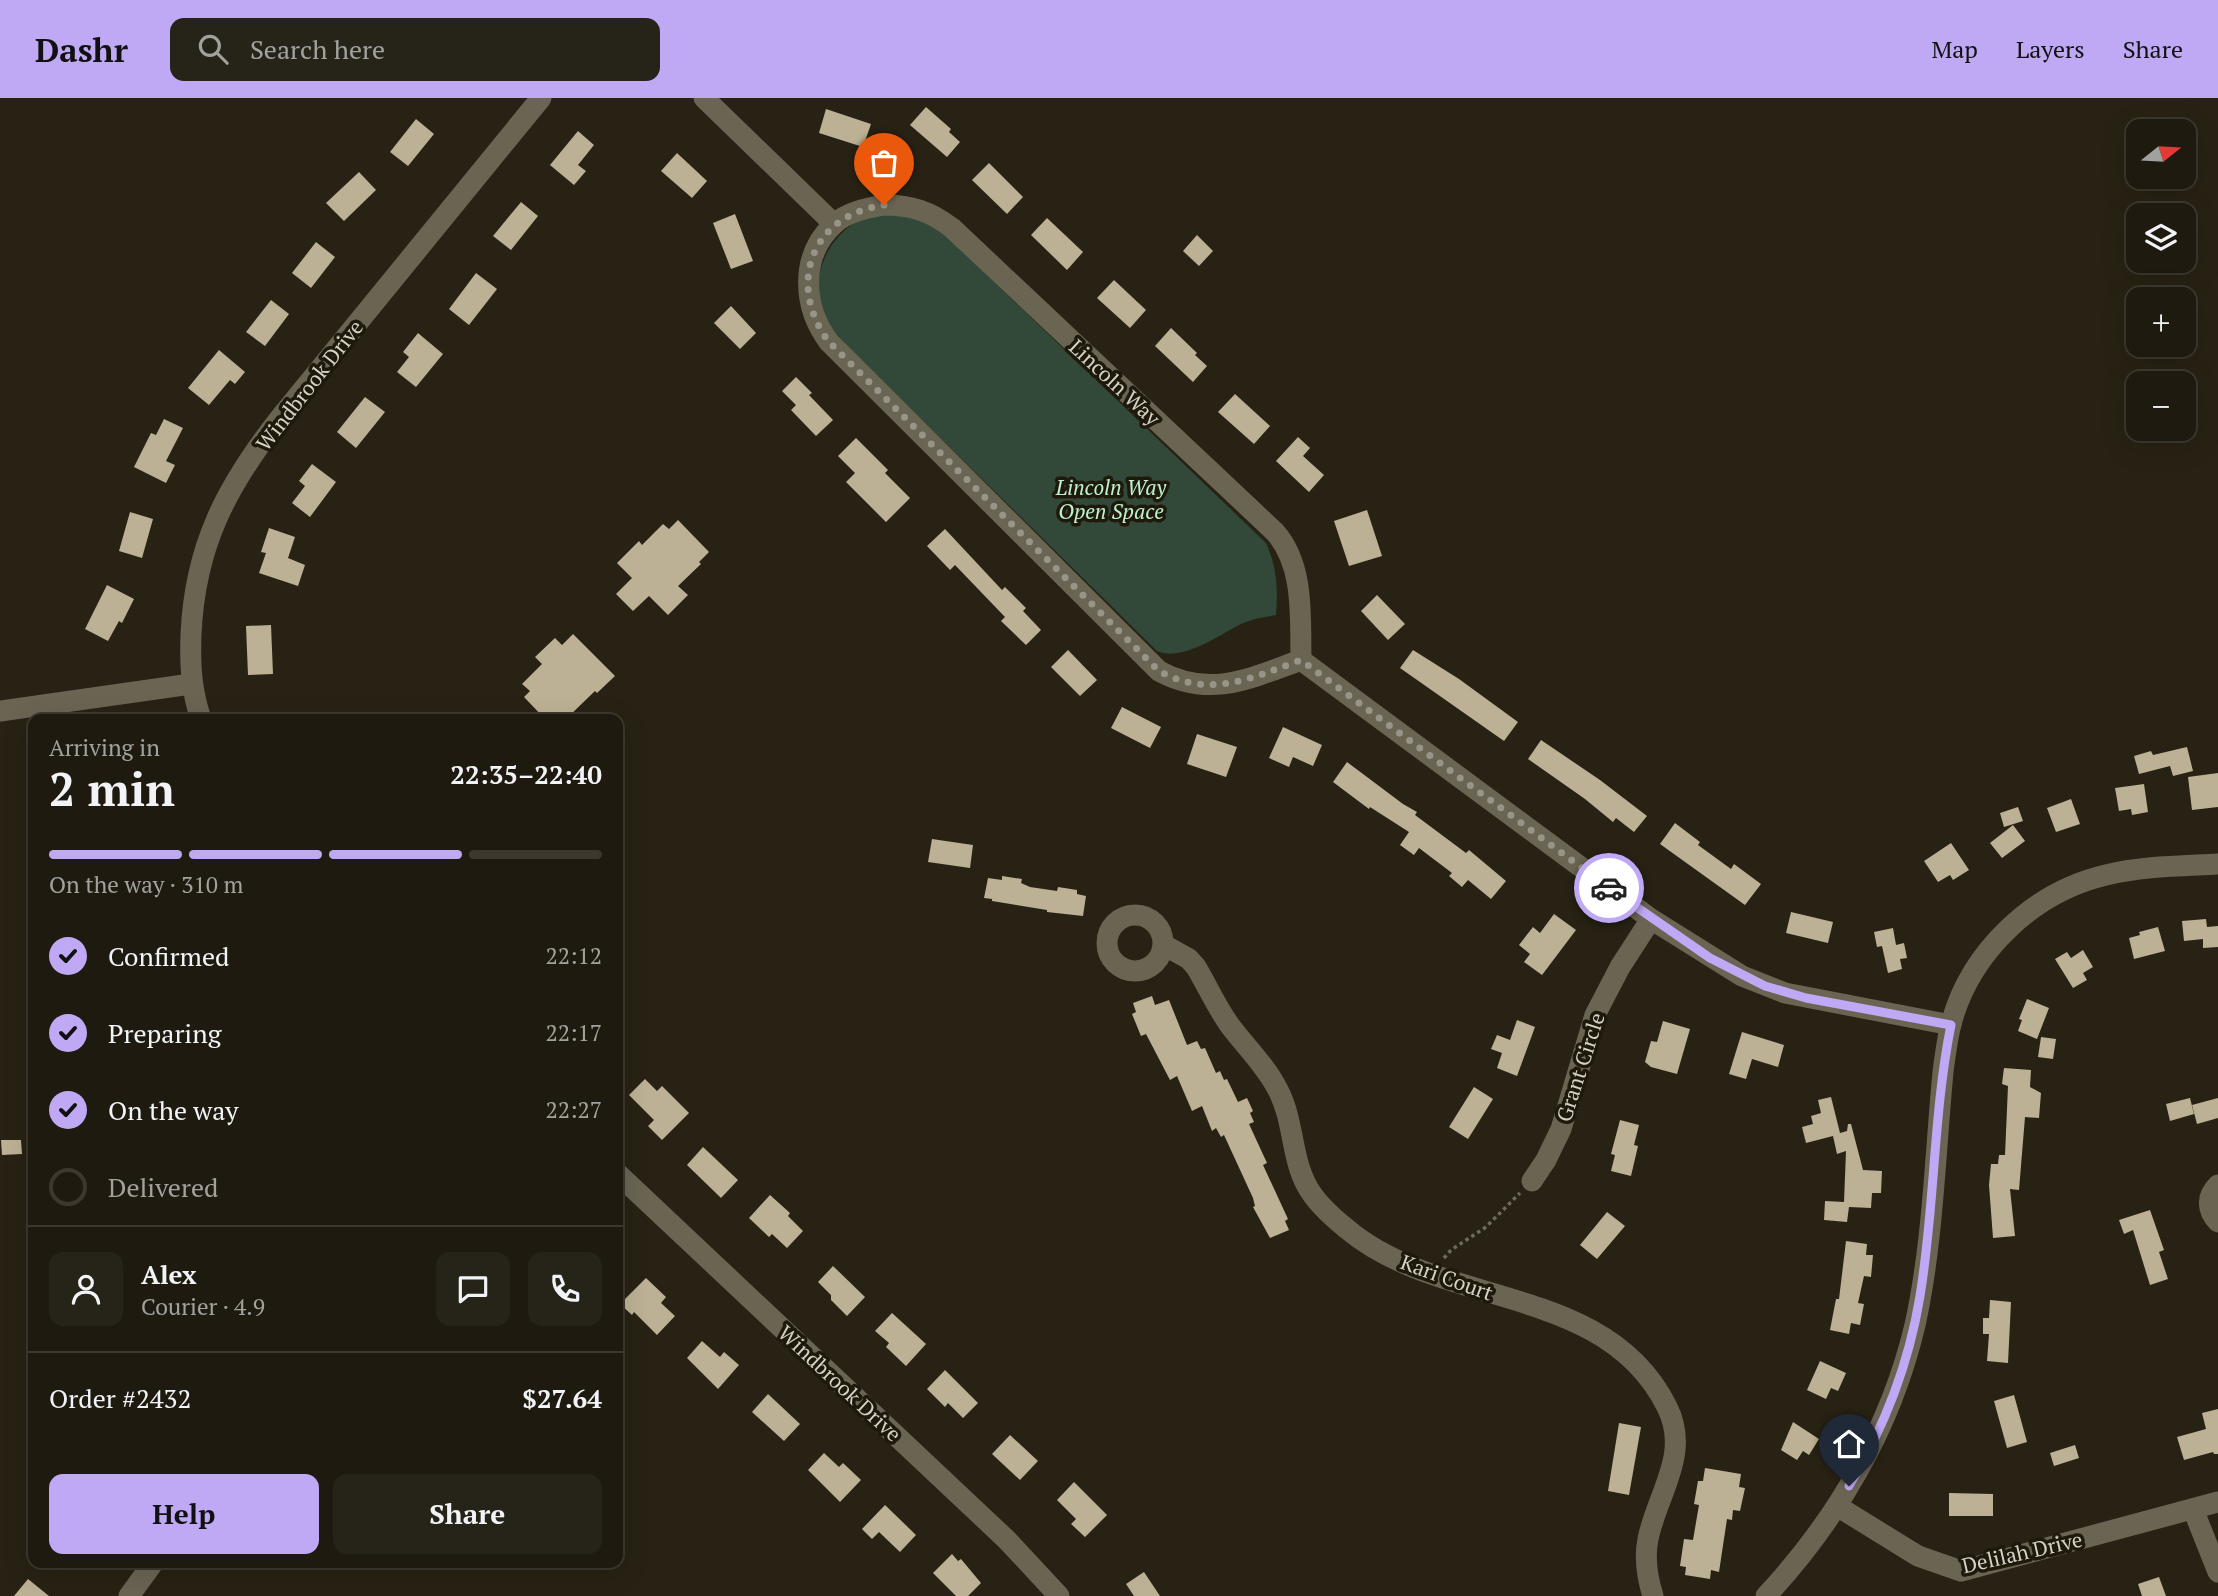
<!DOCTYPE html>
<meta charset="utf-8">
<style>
:root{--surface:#1e1a0f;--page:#262318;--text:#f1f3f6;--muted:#a1a19e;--line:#3c382f;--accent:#bfa8f4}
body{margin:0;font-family:"PT Serif",serif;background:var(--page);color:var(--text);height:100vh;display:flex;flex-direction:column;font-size:26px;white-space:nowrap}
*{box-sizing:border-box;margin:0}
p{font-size:23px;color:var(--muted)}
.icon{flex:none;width:38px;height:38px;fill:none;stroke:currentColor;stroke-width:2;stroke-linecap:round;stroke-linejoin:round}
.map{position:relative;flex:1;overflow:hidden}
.drawer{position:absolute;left:28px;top:616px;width:595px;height:854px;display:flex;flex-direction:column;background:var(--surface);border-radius:14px;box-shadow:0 7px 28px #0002,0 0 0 2px var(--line)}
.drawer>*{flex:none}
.needle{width:46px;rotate:72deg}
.controls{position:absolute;left:2126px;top:21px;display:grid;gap:14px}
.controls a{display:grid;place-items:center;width:70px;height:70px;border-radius:14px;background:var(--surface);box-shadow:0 7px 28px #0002,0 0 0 2px var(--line);font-size:35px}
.pin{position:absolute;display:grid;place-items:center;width:60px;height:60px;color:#fff;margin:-72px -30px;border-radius:50% 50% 50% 0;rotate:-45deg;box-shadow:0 0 7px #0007}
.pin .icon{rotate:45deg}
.courier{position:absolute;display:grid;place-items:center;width:70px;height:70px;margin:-35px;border:5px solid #bfa8f4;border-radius:50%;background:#fff;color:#222;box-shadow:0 2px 9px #0007}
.head em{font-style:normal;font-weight:800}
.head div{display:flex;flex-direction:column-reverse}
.head{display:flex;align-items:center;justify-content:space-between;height:119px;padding:0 21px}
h1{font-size:46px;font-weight:800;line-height:52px}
.bar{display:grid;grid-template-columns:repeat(4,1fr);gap:10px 7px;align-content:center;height:84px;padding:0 21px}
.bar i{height:9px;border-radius:5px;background:var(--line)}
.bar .selected{background:var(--accent)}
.bar p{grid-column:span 4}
.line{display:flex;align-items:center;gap:18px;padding:0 21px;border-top:2px solid var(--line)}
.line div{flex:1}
.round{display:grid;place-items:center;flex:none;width:74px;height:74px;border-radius:14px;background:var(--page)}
ol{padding:0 21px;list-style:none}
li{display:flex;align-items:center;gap:21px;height:77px}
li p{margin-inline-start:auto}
li .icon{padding:7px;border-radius:50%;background:var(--accent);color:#111;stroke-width:4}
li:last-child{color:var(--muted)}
li i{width:38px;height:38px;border:4px solid var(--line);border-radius:50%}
.primary-button{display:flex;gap:14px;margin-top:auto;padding:14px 21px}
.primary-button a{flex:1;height:80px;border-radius:14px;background:var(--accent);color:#111;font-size:28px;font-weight:800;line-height:80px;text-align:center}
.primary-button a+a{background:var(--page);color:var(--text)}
header{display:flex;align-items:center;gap:42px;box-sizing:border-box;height:98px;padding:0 35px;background:var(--accent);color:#111}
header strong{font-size:33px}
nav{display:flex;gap:38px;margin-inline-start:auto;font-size:24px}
.search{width:490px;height:63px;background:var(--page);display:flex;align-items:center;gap:18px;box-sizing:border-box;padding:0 24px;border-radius:14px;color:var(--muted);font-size:26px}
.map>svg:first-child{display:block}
.green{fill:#324939}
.building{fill:#bcb194}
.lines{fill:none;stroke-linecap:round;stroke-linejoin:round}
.path{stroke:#6f6a5e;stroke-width:3.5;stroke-dasharray:3.5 3.5;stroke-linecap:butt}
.minor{stroke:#6a6453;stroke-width:21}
.done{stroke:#989488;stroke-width:7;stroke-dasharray:0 12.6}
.route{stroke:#bfa8f4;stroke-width:9}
.labels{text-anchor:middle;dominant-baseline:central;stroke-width:7;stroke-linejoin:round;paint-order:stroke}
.street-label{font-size:21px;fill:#d4d1c7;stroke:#1e190a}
.park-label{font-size:21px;font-style:italic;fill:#bef2cf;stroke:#1e190a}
</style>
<header>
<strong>Dashr</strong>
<div class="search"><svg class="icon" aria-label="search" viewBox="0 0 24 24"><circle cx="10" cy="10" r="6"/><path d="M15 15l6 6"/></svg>Search here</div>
<nav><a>Map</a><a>Layers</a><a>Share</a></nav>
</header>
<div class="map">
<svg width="2218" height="1498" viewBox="0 0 2218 1498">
<rect width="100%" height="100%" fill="#282214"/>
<path class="green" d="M892 115 913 119 941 133 1266 445C1277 469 1278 491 1276 517 1264 519 1250 521 1239 527 1218 538 1181 564 1157 553L853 254C843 243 829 230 823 216 809 180 827 139 860 122 869 118 882 117 892 115Z"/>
<g class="building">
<path d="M926 9 951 31 949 34 960 44 947 59 910 27Z"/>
<path d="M826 11 871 26 863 49 819 35Z"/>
<path d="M416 21 434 36 408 68 390 54Z"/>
<path d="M578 33 594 47 578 67 586 73 574 87 550 67Z"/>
<path d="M677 55 707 83 692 100 661 73Z"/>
<path d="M989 65 1023 99 1007 116 972 82Z"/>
<path d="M359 74 376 92 344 123 326 105Z"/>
<path d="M521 104 538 118 511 152 493 138Z"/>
<path d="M735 116 753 163 731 171 713 125Z"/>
<path d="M1047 120 1083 154 1067 172 1031 137Z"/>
<path d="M1197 137 1213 153 1199 168 1183 153Z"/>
<path d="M316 144 335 159 311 190 292 175Z"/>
<path d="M476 175 497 191 469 227 449 211Z"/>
<path d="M1114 182 1146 212 1130 230 1097 200Z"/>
<path d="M271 202 289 216 265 248 246 234Z"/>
<path d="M731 208 756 235 740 251 714 225Z"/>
<path d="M1171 230 1197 255 1195 257 1207 268 1193 284 1155 248Z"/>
<path d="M418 235 443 256 416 289 397 274 409 259 403 254Z"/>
<path d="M219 252 245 274 235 286 230 282 209 307 188 290Z"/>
<path d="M796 279 812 295 809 297 833 322 816 338 791 312 796 307 782 293Z"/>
<path d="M1235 296 1270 328 1254 346 1218 314Z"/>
<path d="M365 299 385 314 356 350 337 334Z"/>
<path d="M164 321 183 330 166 363 175 367 166 385 134 369 151 335 156 337Z"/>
<path d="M1298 339 1310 350 1303 358 1324 377 1309 394 1276 363Z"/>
<path d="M856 340 888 372 885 375 910 400 886 424 846 384 855 375 838 358Z"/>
<path d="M312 366 336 384 310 419 292 405 305 388 299 383Z"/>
<path d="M1367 412 1382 458 1349 468 1334 423Z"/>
<path d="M130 414 153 421 142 460 119 453Z"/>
<path d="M678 422 709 454 699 464 701 466 678 488 688 497 668 517 649 498 633 513 616 496 632 480 617 465 639 443 642 447 663 426 669 431Z"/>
<path d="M269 430 295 439 288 460 305 467 298 488 259 475 266 455 261 454Z"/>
<path d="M945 431 1002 492 1005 489 1026 510 1023 513 1041 532 1026 547 1001 523 1005 519 955 467 950 472 927 448Z"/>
<path d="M107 487 134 501 122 525 119 523 108 543 85 531Z"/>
<path d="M1377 497 1405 526 1388 542 1361 513Z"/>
<path d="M271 527 273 576 248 577 246 528Z"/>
<path d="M573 536 615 578 597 595 595 593 566 621 559 614 552 621H545L524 599 530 593 522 586 542 566 535 559 555 540 562 547Z"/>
<path d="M1068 552 1097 582 1080 598 1051 569Z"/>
<path d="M1413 552 1459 581 1518 624 1504 643 1400 570Z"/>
<path d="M1122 609 1161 629 1150 650 1111 630Z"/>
<path d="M1283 629 1322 647 1313 668 1293 659 1289 669 1269 660Z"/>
<path d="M1197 636 1237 649 1226 679 1187 666Z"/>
<path d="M1541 642 1600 682 1647 718 1634 734 1616 720 1613 724 1585 701 1528 661Z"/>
<path d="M2187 649 2193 673 2173 678 2170 668 2139 676 2134 658 2151 653 2153 657Z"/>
<path d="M1347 664 1403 706 1417 714 1415 717 1466 755 1469 752 1506 783 1491 801 1468 782 1462 789 1449 778 1452 775 1419 750 1414 757 1400 747 1409 734 1370 709 1369 711 1333 684Z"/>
<path d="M2218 675V709L2192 712 2188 679Z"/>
<path d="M2144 686 2148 714 2132 717 2131 711 2119 713 2115 690Z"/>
<path d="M2071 701 2080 726 2056 734 2047 710Z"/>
<path d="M2018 709 2023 723 2004 729 2000 715Z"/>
<path d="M1675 725 1700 744 1698 747 1731 771 1734 766 1761 786 1745 807 1660 746Z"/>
<path d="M2013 727 2025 743 2002 760 1990 745Z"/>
<path d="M932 741 973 747 970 770 928 764Z"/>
<path d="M1951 745 1969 772 1953 782 1950 777 1938 784 1924 763Z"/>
<path d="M1002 778 1022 781 1021 785 1030 789 1057 793 1058 789 1077 792V796L1086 798 1083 818 1047 814V812L992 803V801L984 800 988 780 1002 782Z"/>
<path d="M1791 814 1833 824 1828 845 1786 835Z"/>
<path d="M1554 816 1576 832 1542 877 1524 864 1530 856 1519 847 1533 829 1540 835Z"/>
<path d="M2206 821 2207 829 2218 828V849L2203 850V841L2184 843 2182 823Z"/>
<path d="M2158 829 2165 853 2134 861 2129 840 2140 837 2139 834Z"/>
<path d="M1893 830 1896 847 1904 845 1907 860 1900 861 1902 871 1888 875 1882 848 1877 849 1874 834Z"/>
<path d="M2083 852 2093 869 2083 875 2087 882 2073 890 2055 861 2067 854 2071 860Z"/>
<path d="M1152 898 1155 907 1169 902 1187 947 1197 943 1201 951 1205 950 1216 975 1220 973 1224 982 1227 981 1238 1004 1247 1000 1253 1013 1250 1015 1254 1024 1249 1026 1267 1065 1263 1067 1288 1121 1285 1123 1289 1132 1270 1140 1253 1109 1255 1108 1253 1100 1224 1037 1221 1039 1216 1030 1212 1033 1202 1008 1192 1013 1177 978 1170 982 1146 936 1141 938 1132 916 1136 914 1133 905Z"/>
<path d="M2027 901 2049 910 2037 941 2018 933 2022 922 2019 921Z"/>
<path d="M1517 922 1535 929 1517 978 1497 970 1502 955 1491 951 1497 937 1510 942Z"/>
<path d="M1663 923 1690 931 1677 976 1651 969 1645 964 1651 943 1657 944Z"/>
<path d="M1742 934 1784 947 1778 969 1752 961 1746 981 1729 976Z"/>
<path d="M2041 939 2056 941 2053 961 2038 959Z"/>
<path d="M2004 970 2031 972 2030 989 2041 995 2039 1020 2025 1019 2019 1092 2010 1091 2015 1138 1993 1140 1989 1087 1991 1066H1998L1999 1057H2005L2008 988 2002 986Z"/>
<path d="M645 981 657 993 662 988 689 1015 662 1042 648 1028 654 1022 629 997Z"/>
<path d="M1474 989 1493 1001 1468 1041 1449 1029Z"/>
<path d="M1831 999 1840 1035 1847 1033 1848 1026H1851L1863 1072 1882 1073 1881 1095H1872L1871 1110 1849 1109 1847 1124 1824 1122 1825 1103 1844 1104 1846 1053 1837 1056 1833 1038 1806 1045 1802 1029 1813 1026 1811 1018 1821 1015 1818 1002Z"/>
<path d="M2190 1000 2194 1016 2170 1023 2166 1006Z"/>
<path d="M2218 1000V1020L2197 1026 2192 1007Z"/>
<path d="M1620 1022 1639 1027 1634 1047 1638 1048 1631 1078 1611 1073 1615 1057 1611 1056Z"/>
<path d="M1 1042H21L22 1056 2 1057Z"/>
<path d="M703 1049 738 1082 721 1100 687 1067Z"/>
<path d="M770 1097 790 1115 788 1118 803 1133 787 1150 772 1136 769 1139 749 1120Z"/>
<path d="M2150 1112 2164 1152 2159 1154 2168 1181 2150 1187 2133 1132 2124 1136 2119 1122Z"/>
<path d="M1607 1114 1625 1128 1597 1161 1580 1147Z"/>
<path d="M1846 1143 1867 1146 1866 1157H1873L1871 1179 1864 1178 1858 1205 1864 1206 1860 1227 1851 1225 1849 1236 1830 1232 1836 1201H1839Z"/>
<path d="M833 1168 865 1199 847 1218 831 1202V1197L818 1184Z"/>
<path d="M646 1180 666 1199 661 1205 675 1218 657 1237 634 1214 632 1217 620 1206Z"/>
<path d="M1990 1202 2011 1204 2008 1265 1987 1263 1989 1236H1983V1220H1989Z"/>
<path d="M892 1215 926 1246 906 1268 886 1249 889 1245 875 1233Z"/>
<path d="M702 1243 720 1259 724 1254 739 1267 718 1291 687 1260Z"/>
<path d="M1820 1263 1846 1275 1838 1293 1831 1290 1826 1301 1807 1292Z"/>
<path d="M945 1272 978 1305 963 1320 948 1305 945 1309 927 1291Z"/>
<path d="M768 1296 800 1326 784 1343 752 1314Z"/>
<path d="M2014 1297 2027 1344 2007 1350 1994 1303Z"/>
<path d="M2218 1311V1356H2214L2213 1354 2184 1362 2177 1339 2206 1331 2202 1315Z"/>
<path d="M1793 1324 1819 1341 1809 1357 1803 1353 1797 1362 1781 1352Z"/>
<path d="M1619 1325 1641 1329 1629 1397 1608 1393Z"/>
<path d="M1010 1337 1038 1363 1020 1382 992 1356Z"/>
<path d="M2075 1347 2079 1360 2054 1368 2050 1355Z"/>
<path d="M824 1355 839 1369 843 1365 861 1382 840 1404 808 1372Z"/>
<path d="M1705 1370 1741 1376 1739 1389 1745 1390 1740 1413 1733 1412 1732 1422 1727 1421 1719 1474 1711 1472 1710 1481 1685 1477 1686 1469 1680 1468 1684 1441 1693 1442 1699 1407 1694 1406 1698 1383H1703Z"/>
<path d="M1074 1384 1107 1417 1085 1439 1071 1426 1076 1421 1057 1402Z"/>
<path d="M1949 1395 1993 1396V1418H1949Z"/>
<path d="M885 1407 916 1437 900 1454 879 1434 872 1441 862 1431Z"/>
<path d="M952 1456 958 1463 961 1461 981 1485 968 1498H956L933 1475Z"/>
<path d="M1144 1474 1160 1498H1134L1126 1486Z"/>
<path d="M2159 1479 2166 1498H2142L2138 1486Z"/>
<path d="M28 1481 49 1498H14Z"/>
</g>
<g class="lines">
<path class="path" d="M1444 1160 1451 1152 1486 1129 1520 1095"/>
<g class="minor">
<path d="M704 0 834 126"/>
<path d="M884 107C911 107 930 113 952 130L1275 434C1305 468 1300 520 1301 562 1251 580 1210 601 1159 573L829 244C803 210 799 158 834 126 847 114 867 110 884 107Z"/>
<path d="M1301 562 1651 821 1742 878 1785 895 1951 927"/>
<path d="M0 613 191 586"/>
<path d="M201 621C191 592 190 566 191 536 195 448 226 389 280 320L541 0"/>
<circle cx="1135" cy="845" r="28"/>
<path d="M1164 847 1189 861 1196 869C1208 889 1217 910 1231 929 1247 950 1266 968 1278 992 1294 1022 1291 1059 1307 1088 1316 1105 1332 1119 1347 1131 1442 1211 1606 1185 1667 1309 1691 1356 1657 1396 1648 1441 1644 1461 1647 1479 1653 1498"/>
<path d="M618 1076 1007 1442 1059 1498"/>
<path d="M1532 1083 1546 1062 1561 1031 1595 917 1620 869 1651 821"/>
<path d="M2218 1087C2206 1099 2207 1112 2218 1124"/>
<path d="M1837 1408 1918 1458 1961 1473 2218 1404"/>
<path d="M2193 1411 2218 1474"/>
<path d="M129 1498 153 1465"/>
<path d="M1766 1498C1837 1422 1891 1329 1915 1227 1933 1145 1935 1058 1943 974 1945 958 1947 942 1951 926 1970 854 2033 794 2106 777 2142 768 2181 768 2218 766"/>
</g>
</g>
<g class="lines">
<path class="done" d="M884 107C811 117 786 187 829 244L1159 573C1210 601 1251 580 1301 562L1609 790"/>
<path class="route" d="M1609 790 1710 860 1765 888 1806 900 1951 927C1933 1016 1935 1108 1920 1198 1909 1265 1884 1330 1849 1388"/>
</g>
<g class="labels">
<g class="street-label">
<text transform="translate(1115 284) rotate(43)">Lincoln Way</text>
<text transform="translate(309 287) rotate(-52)">Windbrook Drive</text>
<text transform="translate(1580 969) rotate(-72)">Grant Circle</text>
<text transform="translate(1447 1179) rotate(20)">Kari Court</text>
<text transform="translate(840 1285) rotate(43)">Windbrook Drive</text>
<text transform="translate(2022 1454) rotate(-13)">Delilah Drive</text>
</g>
<g class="park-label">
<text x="1111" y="389">Lincoln Way<tspan x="1111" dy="24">Open Space</tspan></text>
</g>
</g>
</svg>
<div class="controls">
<a><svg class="needle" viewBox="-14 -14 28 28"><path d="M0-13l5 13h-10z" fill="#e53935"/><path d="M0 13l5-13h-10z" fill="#a1a19e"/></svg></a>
<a><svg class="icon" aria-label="layers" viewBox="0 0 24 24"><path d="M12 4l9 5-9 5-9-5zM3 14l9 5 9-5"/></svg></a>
<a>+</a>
<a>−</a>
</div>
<div class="pin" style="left:884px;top:107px;background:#ea580c"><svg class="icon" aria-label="bag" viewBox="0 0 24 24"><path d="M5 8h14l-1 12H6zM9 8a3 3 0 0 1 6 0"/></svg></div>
<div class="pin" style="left:1849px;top:1388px;background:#1f2937"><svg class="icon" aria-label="home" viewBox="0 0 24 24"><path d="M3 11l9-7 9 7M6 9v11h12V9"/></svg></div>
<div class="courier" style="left:1609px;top:790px"><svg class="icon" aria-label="car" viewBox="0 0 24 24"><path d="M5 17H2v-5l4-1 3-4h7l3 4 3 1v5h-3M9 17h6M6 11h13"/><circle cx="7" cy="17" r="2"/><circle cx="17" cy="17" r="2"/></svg></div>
<section class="drawer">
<div class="head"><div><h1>2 min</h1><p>Arriving in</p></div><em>22:35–22:40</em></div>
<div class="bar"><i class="selected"></i><i class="selected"></i><i class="selected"></i><i></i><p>On the way · 310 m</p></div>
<ol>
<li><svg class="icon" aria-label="check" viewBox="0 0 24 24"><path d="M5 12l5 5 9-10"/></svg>Confirmed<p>22:12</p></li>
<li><svg class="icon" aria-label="check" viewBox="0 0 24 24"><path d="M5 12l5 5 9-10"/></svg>Preparing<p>22:17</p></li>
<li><svg class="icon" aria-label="check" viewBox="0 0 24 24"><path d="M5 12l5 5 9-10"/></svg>On the way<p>22:27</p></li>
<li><i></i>Delivered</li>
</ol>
<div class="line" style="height:126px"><a class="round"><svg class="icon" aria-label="person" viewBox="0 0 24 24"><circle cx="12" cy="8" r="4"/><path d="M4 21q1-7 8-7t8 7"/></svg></a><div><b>Alex</b><p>Courier · 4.9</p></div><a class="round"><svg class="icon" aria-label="chat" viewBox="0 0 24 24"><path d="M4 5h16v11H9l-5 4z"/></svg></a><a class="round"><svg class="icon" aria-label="phone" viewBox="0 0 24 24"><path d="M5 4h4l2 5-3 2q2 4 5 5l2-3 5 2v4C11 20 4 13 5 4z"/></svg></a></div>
<div class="line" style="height:91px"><div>Order #2432</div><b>$27.64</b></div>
<div class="primary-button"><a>Help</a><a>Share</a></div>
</section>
</div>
